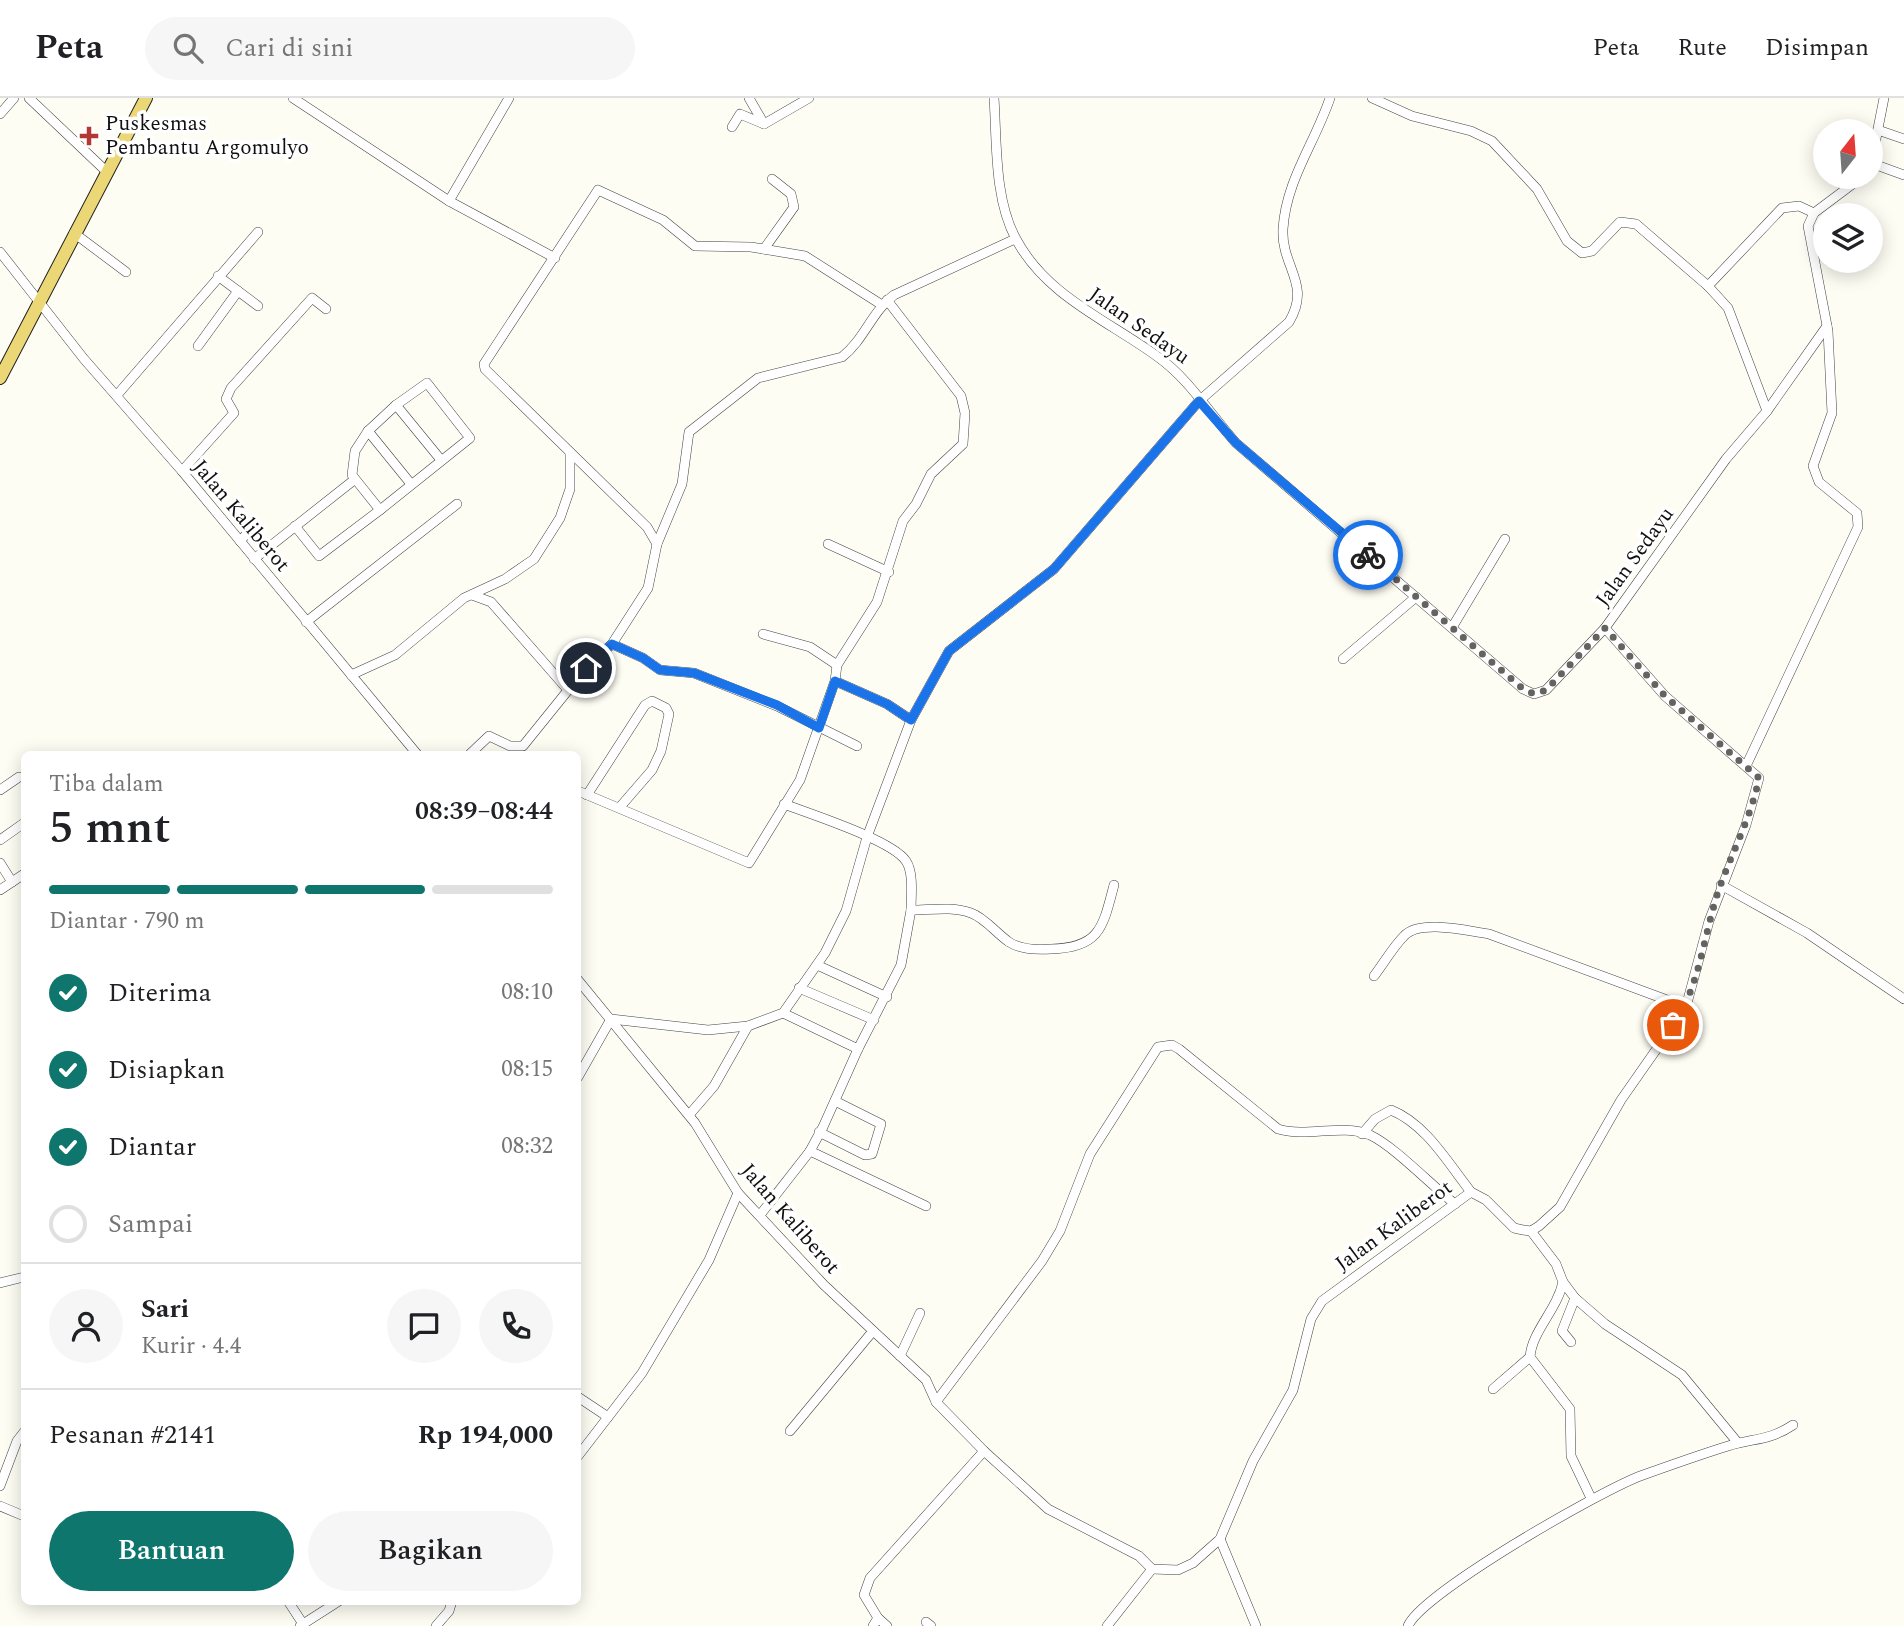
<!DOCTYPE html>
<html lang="id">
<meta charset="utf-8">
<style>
:root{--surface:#fff;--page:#f6f6f6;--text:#202124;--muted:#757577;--line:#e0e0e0;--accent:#0f766e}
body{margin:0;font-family:Spectral,serif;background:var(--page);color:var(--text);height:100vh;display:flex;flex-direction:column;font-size:26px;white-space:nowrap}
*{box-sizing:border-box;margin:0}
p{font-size:23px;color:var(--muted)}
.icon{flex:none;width:38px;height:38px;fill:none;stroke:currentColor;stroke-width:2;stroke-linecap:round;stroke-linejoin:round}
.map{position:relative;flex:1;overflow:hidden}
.panel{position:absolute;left:21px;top:653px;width:560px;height:854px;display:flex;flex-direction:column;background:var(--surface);border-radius:10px;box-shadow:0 4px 18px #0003}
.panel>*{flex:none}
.needle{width:46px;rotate:17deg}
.controls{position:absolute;left:1813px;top:21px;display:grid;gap:14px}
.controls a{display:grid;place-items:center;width:70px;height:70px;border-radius:50%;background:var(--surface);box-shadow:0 4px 18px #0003;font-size:35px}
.pin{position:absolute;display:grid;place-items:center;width:60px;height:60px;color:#fff;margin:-30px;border:4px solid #fff;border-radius:50%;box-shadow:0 2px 7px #0007}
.courier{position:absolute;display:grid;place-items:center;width:70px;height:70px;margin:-35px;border:5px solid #1a73e8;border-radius:50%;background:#fff;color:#222;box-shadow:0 2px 9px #0007}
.head em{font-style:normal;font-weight:600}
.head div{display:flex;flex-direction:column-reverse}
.head{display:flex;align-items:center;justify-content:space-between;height:119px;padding:0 28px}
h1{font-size:46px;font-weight:600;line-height:52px}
.bar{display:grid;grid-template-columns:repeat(4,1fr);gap:10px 7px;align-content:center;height:84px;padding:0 28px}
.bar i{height:9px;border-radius:5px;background:var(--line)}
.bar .active{background:var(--accent)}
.bar p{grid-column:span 4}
.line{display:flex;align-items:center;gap:18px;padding:0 28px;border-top:2px solid var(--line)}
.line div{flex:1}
.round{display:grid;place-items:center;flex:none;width:74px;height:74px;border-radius:37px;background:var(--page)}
ol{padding:0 28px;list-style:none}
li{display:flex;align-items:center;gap:21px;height:77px}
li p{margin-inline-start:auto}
li .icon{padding:7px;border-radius:50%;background:var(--accent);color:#fff;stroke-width:4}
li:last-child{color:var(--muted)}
li i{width:38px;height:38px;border:4px solid var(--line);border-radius:50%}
.button{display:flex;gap:14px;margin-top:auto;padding:14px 28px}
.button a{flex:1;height:80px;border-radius:42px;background:var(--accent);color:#fff;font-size:28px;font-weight:600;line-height:80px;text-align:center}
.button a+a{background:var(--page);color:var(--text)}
header{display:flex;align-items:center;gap:42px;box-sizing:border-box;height:98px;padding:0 35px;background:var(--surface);border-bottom:2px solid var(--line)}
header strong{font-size:33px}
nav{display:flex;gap:38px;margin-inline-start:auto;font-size:24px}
.search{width:490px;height:63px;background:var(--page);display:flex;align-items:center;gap:18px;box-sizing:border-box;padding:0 24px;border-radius:38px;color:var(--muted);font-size:26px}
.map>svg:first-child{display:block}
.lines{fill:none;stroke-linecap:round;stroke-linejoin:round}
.minor-casing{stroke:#434343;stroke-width:10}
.major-casing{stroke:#212121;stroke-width:14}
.minor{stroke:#fff;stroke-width:9}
.major{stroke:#ecd776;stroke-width:12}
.done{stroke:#636360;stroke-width:7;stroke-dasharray:0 12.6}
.route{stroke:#1a73e8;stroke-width:9}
.poi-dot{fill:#b43734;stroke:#fff;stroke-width:2.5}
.labels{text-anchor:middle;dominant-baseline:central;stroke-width:7;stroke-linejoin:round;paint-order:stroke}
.poi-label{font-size:21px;fill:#101010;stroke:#fff;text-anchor:start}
.street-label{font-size:21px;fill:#101010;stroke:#fff}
</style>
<header>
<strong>Peta</strong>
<div class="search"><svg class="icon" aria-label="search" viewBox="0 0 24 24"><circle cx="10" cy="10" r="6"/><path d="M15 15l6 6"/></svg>Cari di sini</div>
<nav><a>Peta</a><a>Rute</a><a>Disimpan</a></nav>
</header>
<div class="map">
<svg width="1904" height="1528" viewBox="0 0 1904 1528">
<rect width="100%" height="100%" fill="#fefdf4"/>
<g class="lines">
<defs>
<g id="minor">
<path d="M29 0 107 74"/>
<path d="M293 0 449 103 555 160"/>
<path d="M749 0 764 26"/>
<path d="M994 0C997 44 994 101 1016 141 1046 198 1109 223 1158 259 1189 281 1210 316 1236 345L1523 591 1534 596 1546 592 1605 530 1726 361 1767 313 1827 228"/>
<path d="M1372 0 1412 18 1471 33 1492 43 1537 91 1567 143 1582 155 1592 153 1620 124 1636 126 1708 188 1728 210 1767 313"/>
<path d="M0 16 14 0"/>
<path d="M732 29 740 16 764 26 809 0"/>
<path d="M1878 32 1904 41"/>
<path d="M1871 65 1904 77"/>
<path d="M1871 66 1884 0"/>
<path d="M449 103 509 0"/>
<path d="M74 135 126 174"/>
<path d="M764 151 794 109 791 96 772 81"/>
<path d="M0 154 84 261 182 373 417 656"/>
<path d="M218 178 258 208"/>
<path d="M1708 188 1782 110 1799 108 1814 115"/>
<path d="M198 248 238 193"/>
<path d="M117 297 258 134"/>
<path d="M368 333 396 307"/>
<path d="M182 373 234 315 226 301 231 290 312 200 326 211"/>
<path d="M380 412 470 340 427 285 396 307 441 362"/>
<path d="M295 428 319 458 380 412 352 377 355 353 368 333 411 386"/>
<path d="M240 443 256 426"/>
<path d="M657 446 647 429 485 271 484 266 598 92 663 122 695 148 751 149 805 158 882 207"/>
<path d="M828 446 889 474"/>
<path d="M254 461 354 382"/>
<path d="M472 497 491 504 568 592"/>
<path d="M306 524 457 406"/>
<path d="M1453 528 1505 441"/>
<path d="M763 536 810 549 837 567"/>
<path d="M612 546 643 560 660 572 694 575 777 608 857 648"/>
<path d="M1343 561 1416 499"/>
<path d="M351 577 395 557 464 500 505 481 534 461 560 420 570 391V356"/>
<path d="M835 583 837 567 877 504 903 423 916 406 931 376 963 346 965 315 961 298 887 202"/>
<path d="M470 656 489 638 510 648H523L586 570 612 546 648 490 657 446 682 386 689 334 758 280 842 259C864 242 872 213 894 197L1015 141"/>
<path d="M1746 668 1858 429 1857 415 1819 384 1813 368 1832 315 1828 233 1808 128 1814 115 1862 79"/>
<path d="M0 692 19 679"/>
<path d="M578 693 749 765 800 682 835 583 887 606 911 622"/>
<path d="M587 697 645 607 652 603 666 610 669 616 661 653 652 672 620 709"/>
<path d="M784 706C810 716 892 742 906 763 914 775 911 798 911 812"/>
<path d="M0 742 24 725"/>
<path d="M0 765 12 784"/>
<path d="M1721 787 1807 835 1904 901"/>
<path d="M0 792 24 776"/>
<path d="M817 867 887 899"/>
<path d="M1374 878C1384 865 1393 849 1404 838 1420 821 1467 833 1489 836L1686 909"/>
<path d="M578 882 695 1025 738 1095 824 1187 926 1282 936 1304 984 1353 1048 1411 1139 1458 1152 1471 1178 1472 1193 1465 1220 1441 1253 1363 1293 1292 1311 1221 1322 1203 1471 1094 1486 1102 1514 1130 1523 1132 1531 1133 1539 1128 1560 1109 1621 1002 1686 909 1709 823 1746 727 1759 680 1665 598 1605 530"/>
<path d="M799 890 874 922"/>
<path d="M783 915 858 951"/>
<path d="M578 979 611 921 708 932 748 928 783 915 825 855 846 813 867 739 911 622 949 553 1054 471 1199 303 1289 224C1312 186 1281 169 1283 131 1286 82 1315 45 1330 0"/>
<path d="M689 1017 714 988 748 928"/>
<path d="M819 1034 865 1057 872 1056 881 1026 835 1003"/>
<path d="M1362 1036 1375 1021 1391 1012C1426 1026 1448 1065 1471 1094"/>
<path d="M810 1053 926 1108"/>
<path d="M760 1117 810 1053 823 1029 858 951 901 867 911 812C930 812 953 808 971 815 985 820 996 835 1009 844 1021 852 1037 852 1051 851 1100 850 1103 829 1114 787"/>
<path d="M1531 1133 1556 1166 1563 1184 1575 1200 1605 1226 1682 1277 1738 1345"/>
<path d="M1563 1184C1557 1212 1532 1233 1530 1259L1570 1311 1571 1358 1591 1400"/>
<path d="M0 1185 24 1179"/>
<path d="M1571 1244 1562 1233 1575 1200"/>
<path d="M900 1258 920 1215"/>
<path d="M1493 1291 1530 1259"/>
<path d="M578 1299 608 1319"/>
<path d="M936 1304 1042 1163 1060 1133 1090 1056 1158 949 1172 947 1179 951 1278 1031C1308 1040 1342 1025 1370 1037 1394 1048 1432 1088 1455 1106"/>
<path d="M790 1333 873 1233"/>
<path d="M578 1358 642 1275 709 1162 738 1095"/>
<path d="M0 1388 17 1343 24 1334"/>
<path d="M0 1408 24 1418"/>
<path d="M1220 1441 1256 1528"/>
<path d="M288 1503 303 1526"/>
<path d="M878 1520 887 1528"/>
<path d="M926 1524 931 1528"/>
<path d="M300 1528 339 1503"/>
<path d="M436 1528 449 1513 452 1503"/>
<path d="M873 1528 878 1520 864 1497 870 1480 984 1353"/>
<path d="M1107 1528 1152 1471"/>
<path d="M1408 1528C1422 1495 1603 1391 1643 1377 1671 1367 1699 1357 1728 1348 1753 1340 1769 1343 1793 1327"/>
</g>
<path id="major" d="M0 280 146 0"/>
</defs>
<use href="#minor" class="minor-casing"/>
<use href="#major" class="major-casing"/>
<use href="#minor" class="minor"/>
<use href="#major" class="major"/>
</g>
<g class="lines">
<path class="done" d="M1368 457 1523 591 1534 596 1546 592 1605 530 1665 598 1759 680C1751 720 1732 754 1719 791 1704 835 1700 889 1673 927"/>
<path class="route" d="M586 570 612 546 643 560 660 572 694 575 777 607 819 630 835 583 887 606 911 622 949 553 1054 471 1199 303 1236 345 1368 457"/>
</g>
<path class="poi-dot" d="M85.5 27.5h7v7h7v7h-7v7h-7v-7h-7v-7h7z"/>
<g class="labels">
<g class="poi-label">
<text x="105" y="26">Puskesmas<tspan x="105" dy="24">Pembantu Argomulyo</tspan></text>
</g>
<g class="street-label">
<text transform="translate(1139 228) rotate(35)">Jalan Sedayu</text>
<text transform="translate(241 418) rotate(50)">Jalan Kaliberot</text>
<text transform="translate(1635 459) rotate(-54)">Jalan Sedayu</text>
<text transform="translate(790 1121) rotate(49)">Jalan Kaliberot</text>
<text transform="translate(1394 1128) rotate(-36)">Jalan Kaliberot</text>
</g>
</g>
</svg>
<div class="controls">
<a><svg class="needle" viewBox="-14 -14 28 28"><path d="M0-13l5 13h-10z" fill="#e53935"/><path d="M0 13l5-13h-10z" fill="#757577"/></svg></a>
<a><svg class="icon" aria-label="layers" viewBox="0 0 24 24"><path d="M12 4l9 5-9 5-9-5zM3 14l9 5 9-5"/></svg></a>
</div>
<div class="pin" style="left:1673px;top:927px;background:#ea580c"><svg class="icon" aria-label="bag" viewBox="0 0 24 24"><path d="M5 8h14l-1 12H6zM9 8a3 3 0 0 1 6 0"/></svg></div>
<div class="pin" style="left:586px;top:570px;background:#1f2937"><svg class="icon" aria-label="home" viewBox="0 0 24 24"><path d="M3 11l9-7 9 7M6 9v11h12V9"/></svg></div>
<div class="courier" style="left:1368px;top:457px"><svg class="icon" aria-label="bike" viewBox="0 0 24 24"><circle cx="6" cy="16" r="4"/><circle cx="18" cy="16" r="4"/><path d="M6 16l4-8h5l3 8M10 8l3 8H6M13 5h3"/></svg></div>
<section class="panel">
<div class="head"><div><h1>5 mnt</h1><p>Tiba dalam</p></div><em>08:39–08:44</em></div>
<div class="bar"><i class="active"></i><i class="active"></i><i class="active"></i><i></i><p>Diantar · 790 m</p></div>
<ol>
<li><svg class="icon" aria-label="check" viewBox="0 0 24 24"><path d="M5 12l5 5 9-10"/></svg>Diterima<p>08:10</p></li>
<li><svg class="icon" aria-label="check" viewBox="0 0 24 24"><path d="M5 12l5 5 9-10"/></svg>Disiapkan<p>08:15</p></li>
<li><svg class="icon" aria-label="check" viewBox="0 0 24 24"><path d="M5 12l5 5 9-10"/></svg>Diantar<p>08:32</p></li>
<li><i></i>Sampai</li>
</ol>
<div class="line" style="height:126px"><a class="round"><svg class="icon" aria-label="person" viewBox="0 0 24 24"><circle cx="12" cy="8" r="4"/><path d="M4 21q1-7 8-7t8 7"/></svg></a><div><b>Sari</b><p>Kurir · 4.4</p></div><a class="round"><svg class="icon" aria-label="chat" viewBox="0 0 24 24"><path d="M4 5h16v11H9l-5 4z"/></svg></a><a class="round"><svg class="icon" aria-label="phone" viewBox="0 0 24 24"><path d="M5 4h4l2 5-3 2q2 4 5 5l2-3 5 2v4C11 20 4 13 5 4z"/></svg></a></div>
<div class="line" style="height:91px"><div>Pesanan #2141</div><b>Rp 194,000</b></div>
<div class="button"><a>Bantuan</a><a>Bagikan</a></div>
</section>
</div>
